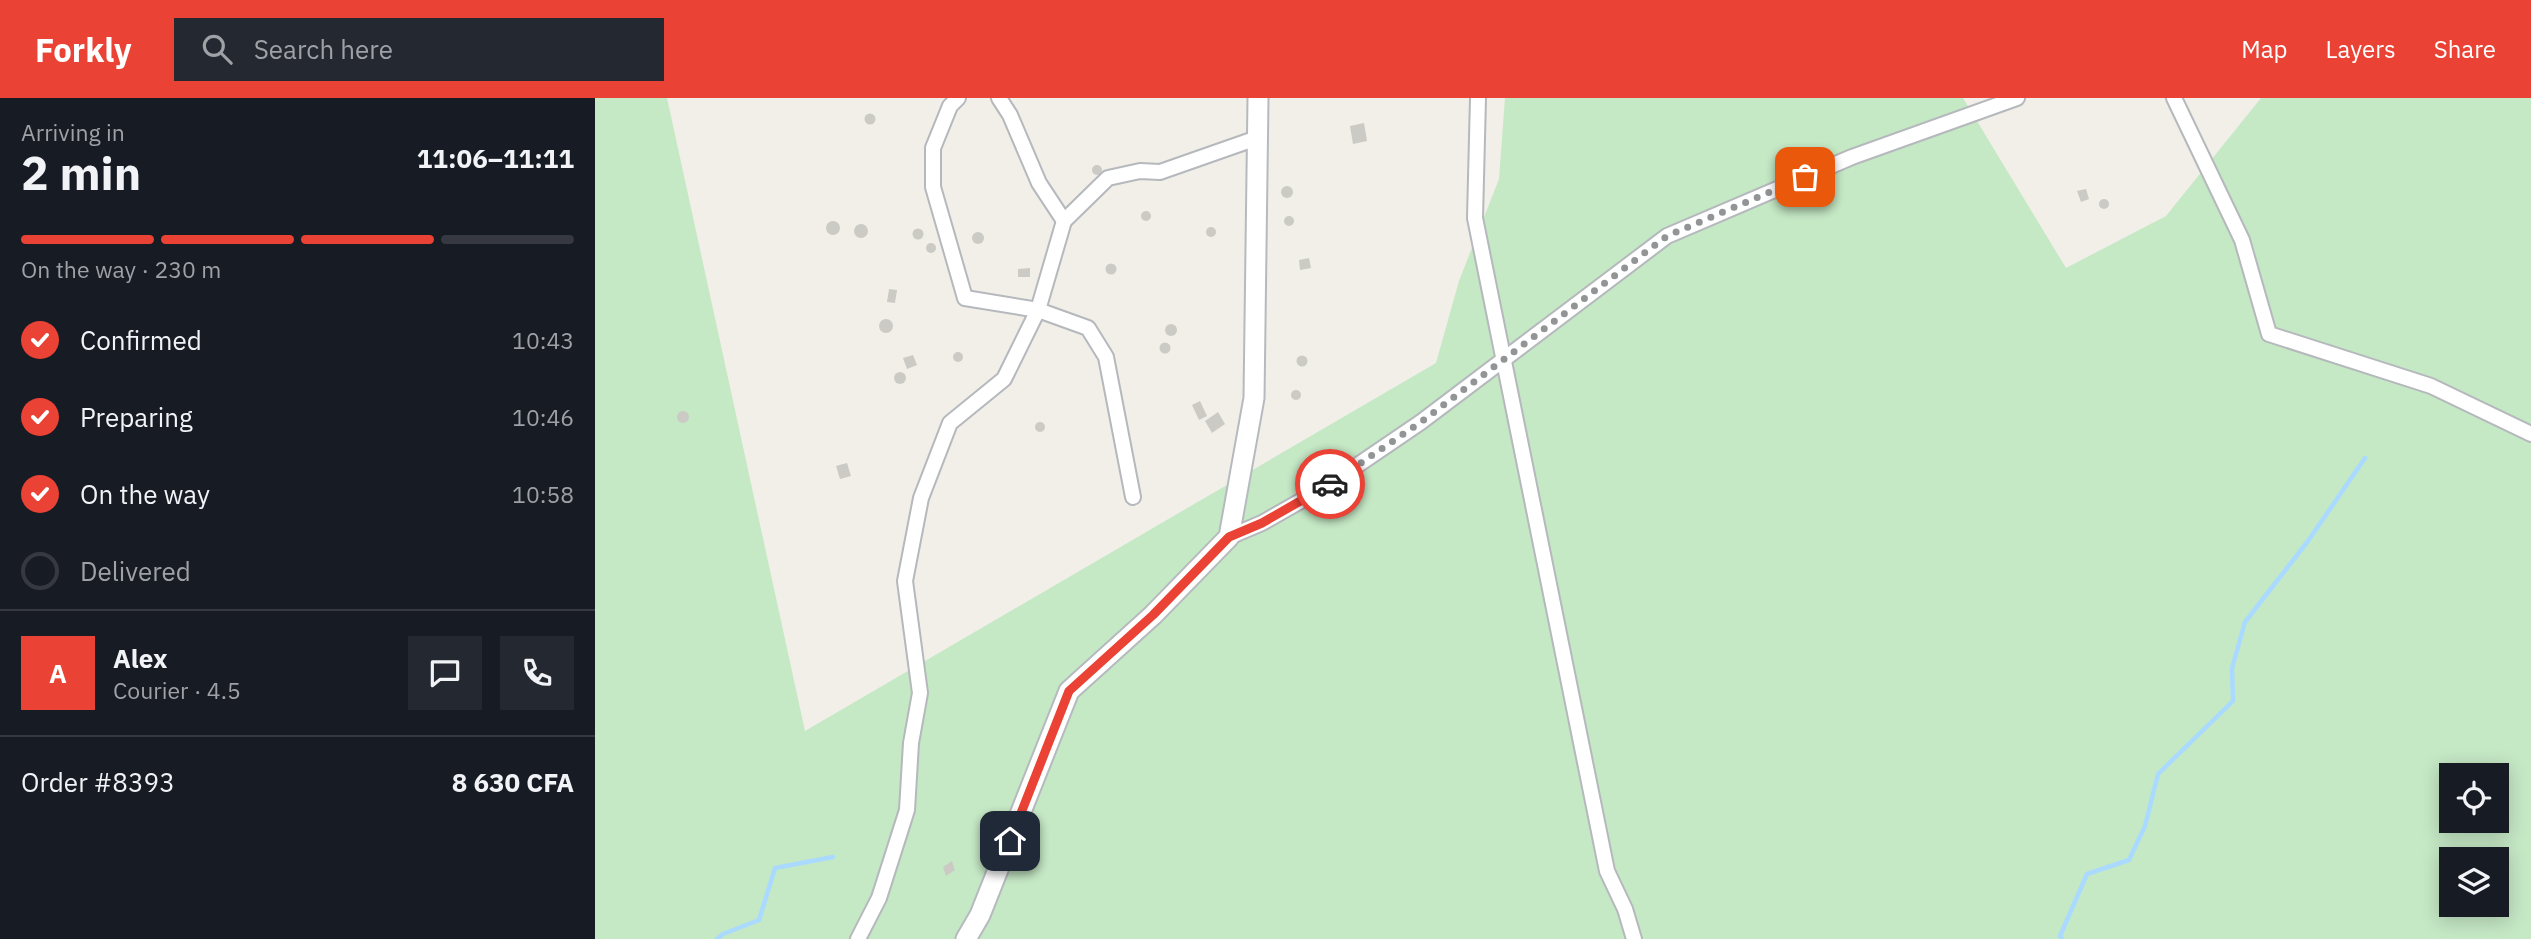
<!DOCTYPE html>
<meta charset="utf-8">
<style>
:root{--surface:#171b24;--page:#242831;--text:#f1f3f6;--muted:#9ea1a6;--line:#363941;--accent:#ea4335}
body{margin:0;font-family:"IBM Plex Sans",sans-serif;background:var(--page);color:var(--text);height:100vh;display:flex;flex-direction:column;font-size:26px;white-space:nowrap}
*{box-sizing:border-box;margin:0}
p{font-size:23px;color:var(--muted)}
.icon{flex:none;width:38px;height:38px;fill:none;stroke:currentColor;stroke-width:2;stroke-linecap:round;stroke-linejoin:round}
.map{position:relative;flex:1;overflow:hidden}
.drawer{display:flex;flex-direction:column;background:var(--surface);width:595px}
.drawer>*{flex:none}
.controls{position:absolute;left:1844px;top:665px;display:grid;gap:14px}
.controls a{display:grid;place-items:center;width:70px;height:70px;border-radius:0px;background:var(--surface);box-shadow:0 4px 18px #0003;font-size:35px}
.pin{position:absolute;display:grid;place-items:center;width:60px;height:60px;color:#fff;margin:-30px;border-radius:14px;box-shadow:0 4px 10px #0006}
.courier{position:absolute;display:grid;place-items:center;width:70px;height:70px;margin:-35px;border:5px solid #ea4335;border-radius:50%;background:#fff;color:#222;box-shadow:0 2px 9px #0007}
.headline em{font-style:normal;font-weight:700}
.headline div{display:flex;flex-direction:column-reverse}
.headline{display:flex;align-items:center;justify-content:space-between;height:119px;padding:0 21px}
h1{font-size:46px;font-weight:700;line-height:52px}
.bar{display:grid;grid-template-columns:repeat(4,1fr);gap:10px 7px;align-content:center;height:84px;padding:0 21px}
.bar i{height:9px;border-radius:5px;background:var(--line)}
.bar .current{background:var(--accent)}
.bar p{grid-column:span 4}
.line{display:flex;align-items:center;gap:18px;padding:0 21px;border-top:2px solid var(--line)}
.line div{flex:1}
.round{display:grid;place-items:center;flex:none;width:74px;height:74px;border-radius:0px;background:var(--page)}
ol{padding:0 21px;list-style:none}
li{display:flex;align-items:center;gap:21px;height:77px}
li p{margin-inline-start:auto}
li .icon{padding:7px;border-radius:50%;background:var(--accent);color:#fff;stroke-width:4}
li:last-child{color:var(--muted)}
li i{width:38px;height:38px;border:4px solid var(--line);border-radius:50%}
header{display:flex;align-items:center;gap:42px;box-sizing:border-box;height:98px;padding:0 35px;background:var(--accent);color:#fff}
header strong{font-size:33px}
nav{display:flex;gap:38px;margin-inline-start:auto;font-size:24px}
.search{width:490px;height:63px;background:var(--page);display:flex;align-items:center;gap:18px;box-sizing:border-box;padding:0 24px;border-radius:0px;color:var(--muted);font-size:26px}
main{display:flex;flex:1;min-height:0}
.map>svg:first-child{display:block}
.green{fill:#c5e8c5;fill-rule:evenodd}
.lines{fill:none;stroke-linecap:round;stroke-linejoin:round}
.stream{stroke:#aadaff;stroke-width:4.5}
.building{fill:#cccac5}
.minor-casing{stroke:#b5b8bc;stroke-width:18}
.secondary-casing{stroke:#b6babf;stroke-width:23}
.minor{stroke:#fff;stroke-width:14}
.secondary{stroke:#fff;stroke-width:19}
.done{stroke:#929495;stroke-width:7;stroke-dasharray:0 12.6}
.route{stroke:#ea4335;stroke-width:9}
</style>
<header>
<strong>Forkly</strong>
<div class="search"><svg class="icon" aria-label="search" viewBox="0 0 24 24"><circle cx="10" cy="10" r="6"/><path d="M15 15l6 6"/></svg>Search here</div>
<nav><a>Map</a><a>Layers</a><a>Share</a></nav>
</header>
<main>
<section class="drawer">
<div class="headline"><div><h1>2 min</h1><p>Arriving in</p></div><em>11:06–11:11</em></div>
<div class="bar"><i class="current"></i><i class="current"></i><i class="current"></i><i></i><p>On the way · 230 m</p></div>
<ol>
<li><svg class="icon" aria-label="check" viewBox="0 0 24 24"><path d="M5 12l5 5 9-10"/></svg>Confirmed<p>10:43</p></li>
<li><svg class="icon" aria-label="check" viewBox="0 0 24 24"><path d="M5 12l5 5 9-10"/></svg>Preparing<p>10:46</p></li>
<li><svg class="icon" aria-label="check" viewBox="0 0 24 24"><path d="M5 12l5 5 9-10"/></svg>On the way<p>10:58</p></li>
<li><i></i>Delivered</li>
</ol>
<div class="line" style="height:126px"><b class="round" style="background:var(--accent);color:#fff">A</b><div><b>Alex</b><p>Courier · 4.5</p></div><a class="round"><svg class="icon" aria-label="chat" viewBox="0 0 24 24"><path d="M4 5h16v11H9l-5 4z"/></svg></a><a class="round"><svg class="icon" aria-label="phone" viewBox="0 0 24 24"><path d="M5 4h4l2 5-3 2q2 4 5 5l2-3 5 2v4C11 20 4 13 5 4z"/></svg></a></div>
<div class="line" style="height:91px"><div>Order #8393</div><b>8 630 CFA</b></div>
</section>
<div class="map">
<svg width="1936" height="841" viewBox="0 0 1936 841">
<rect width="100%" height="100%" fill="#f1efe8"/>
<path class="green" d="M0 0H72L210 633 841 265 864 183 904 81 910 0H1368L1471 170 1571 118 1666 0H1936V841H0ZM1857 677H1902V723H1857ZM1857 761H1902V807H1857Z"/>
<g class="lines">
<g class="stream">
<path d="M122 841 128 836 164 822 180 770 238 759"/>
<path d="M1467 841 1465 838 1492 776 1534 762 1550 728 1563 676 1638 603 1637 570 1650 524 1713 443 1770 360"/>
</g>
</g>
<g class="building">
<circle cx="275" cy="21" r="5.5"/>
<path d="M769 25 772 43 758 46 755 28Z"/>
<circle cx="502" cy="72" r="5"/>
<circle cx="692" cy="94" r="6"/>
<path d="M1491 91 1494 101 1486 104 1482 93Z"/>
<circle cx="1509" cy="106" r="5"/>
<circle cx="551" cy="118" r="5"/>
<circle cx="694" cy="123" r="5"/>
<circle cx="238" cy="130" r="7"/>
<circle cx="266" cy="133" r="7"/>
<circle cx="616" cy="134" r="5"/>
<circle cx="323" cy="136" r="5.5"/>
<circle cx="383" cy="140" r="6"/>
<circle cx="336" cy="150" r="5"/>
<path d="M714 160 716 170 705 172 704 162Z"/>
<circle cx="516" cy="171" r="5.5"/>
<path d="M435 170V179H423V171Z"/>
<path d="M294 191 302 192 300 205 292 204Z"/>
<circle cx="291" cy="228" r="7"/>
<circle cx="576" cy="232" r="6"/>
<circle cx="570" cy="250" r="5.5"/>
<circle cx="363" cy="259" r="5"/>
<path d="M318 257 322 267 312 271 308 260Z"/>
<circle cx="707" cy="263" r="5.5"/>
<circle cx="305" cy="280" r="6"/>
<circle cx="701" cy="297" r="5"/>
<path d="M605 303 612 318 604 322 597 307Z"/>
<circle cx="88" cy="319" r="6"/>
<path d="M623 314 630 326 617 335 610 323Z"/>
<circle cx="445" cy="329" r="5"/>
<path d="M252 365 256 378 245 381 241 368Z"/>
<path d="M357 763 360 772 351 778 348 769Z"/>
</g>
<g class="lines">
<defs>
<g id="minor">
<path d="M363 0 355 8 338 50V89L370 200 443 212 493 230 511 259 538 399"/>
<path d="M404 0 415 17 444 85 469 123"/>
<path d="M883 0 880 120 1012 773 1030 811 1039 841"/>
<path d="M1579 0 1647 142 1674 236 1836 288 1936 336"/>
<path d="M634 439 667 425 732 388 826 324 1072 138 1257 59 1422 0"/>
<path d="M263 841 284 800 312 712 316 645 325 595 310 483 326 400 355 325 409 281 443 212 469 123 513 80 545 73 565 74 662 40"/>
</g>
<path id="secondary" d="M371 841 385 817 474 593 558 517 634 439 659 300 663 0"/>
</defs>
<use href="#minor" class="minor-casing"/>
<use href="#secondary" class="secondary-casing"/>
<use href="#minor" class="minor"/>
<use href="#secondary" class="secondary"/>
</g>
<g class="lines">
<path class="done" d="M735 386 826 324 1072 138 1210 79"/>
<path class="route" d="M415 743 474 593 558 517 634 439 667 425 735 386"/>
</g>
</svg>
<div class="controls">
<a><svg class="icon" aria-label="locate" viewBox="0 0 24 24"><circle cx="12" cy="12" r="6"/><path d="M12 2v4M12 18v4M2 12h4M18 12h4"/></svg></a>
<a><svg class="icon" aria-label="layers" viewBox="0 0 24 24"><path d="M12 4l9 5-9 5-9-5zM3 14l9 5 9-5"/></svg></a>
</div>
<div class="pin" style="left:1210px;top:79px;background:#ea580c"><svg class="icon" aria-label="bag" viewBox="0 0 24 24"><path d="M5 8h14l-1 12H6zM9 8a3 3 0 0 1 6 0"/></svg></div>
<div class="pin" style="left:415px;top:743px;background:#1f2937"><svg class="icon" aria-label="home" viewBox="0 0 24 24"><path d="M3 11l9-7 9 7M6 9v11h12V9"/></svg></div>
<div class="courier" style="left:735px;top:386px"><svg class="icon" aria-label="car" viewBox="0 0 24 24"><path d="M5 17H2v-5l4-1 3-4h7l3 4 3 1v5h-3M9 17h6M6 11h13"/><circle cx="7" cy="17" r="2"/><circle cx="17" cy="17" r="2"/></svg></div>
</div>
</main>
